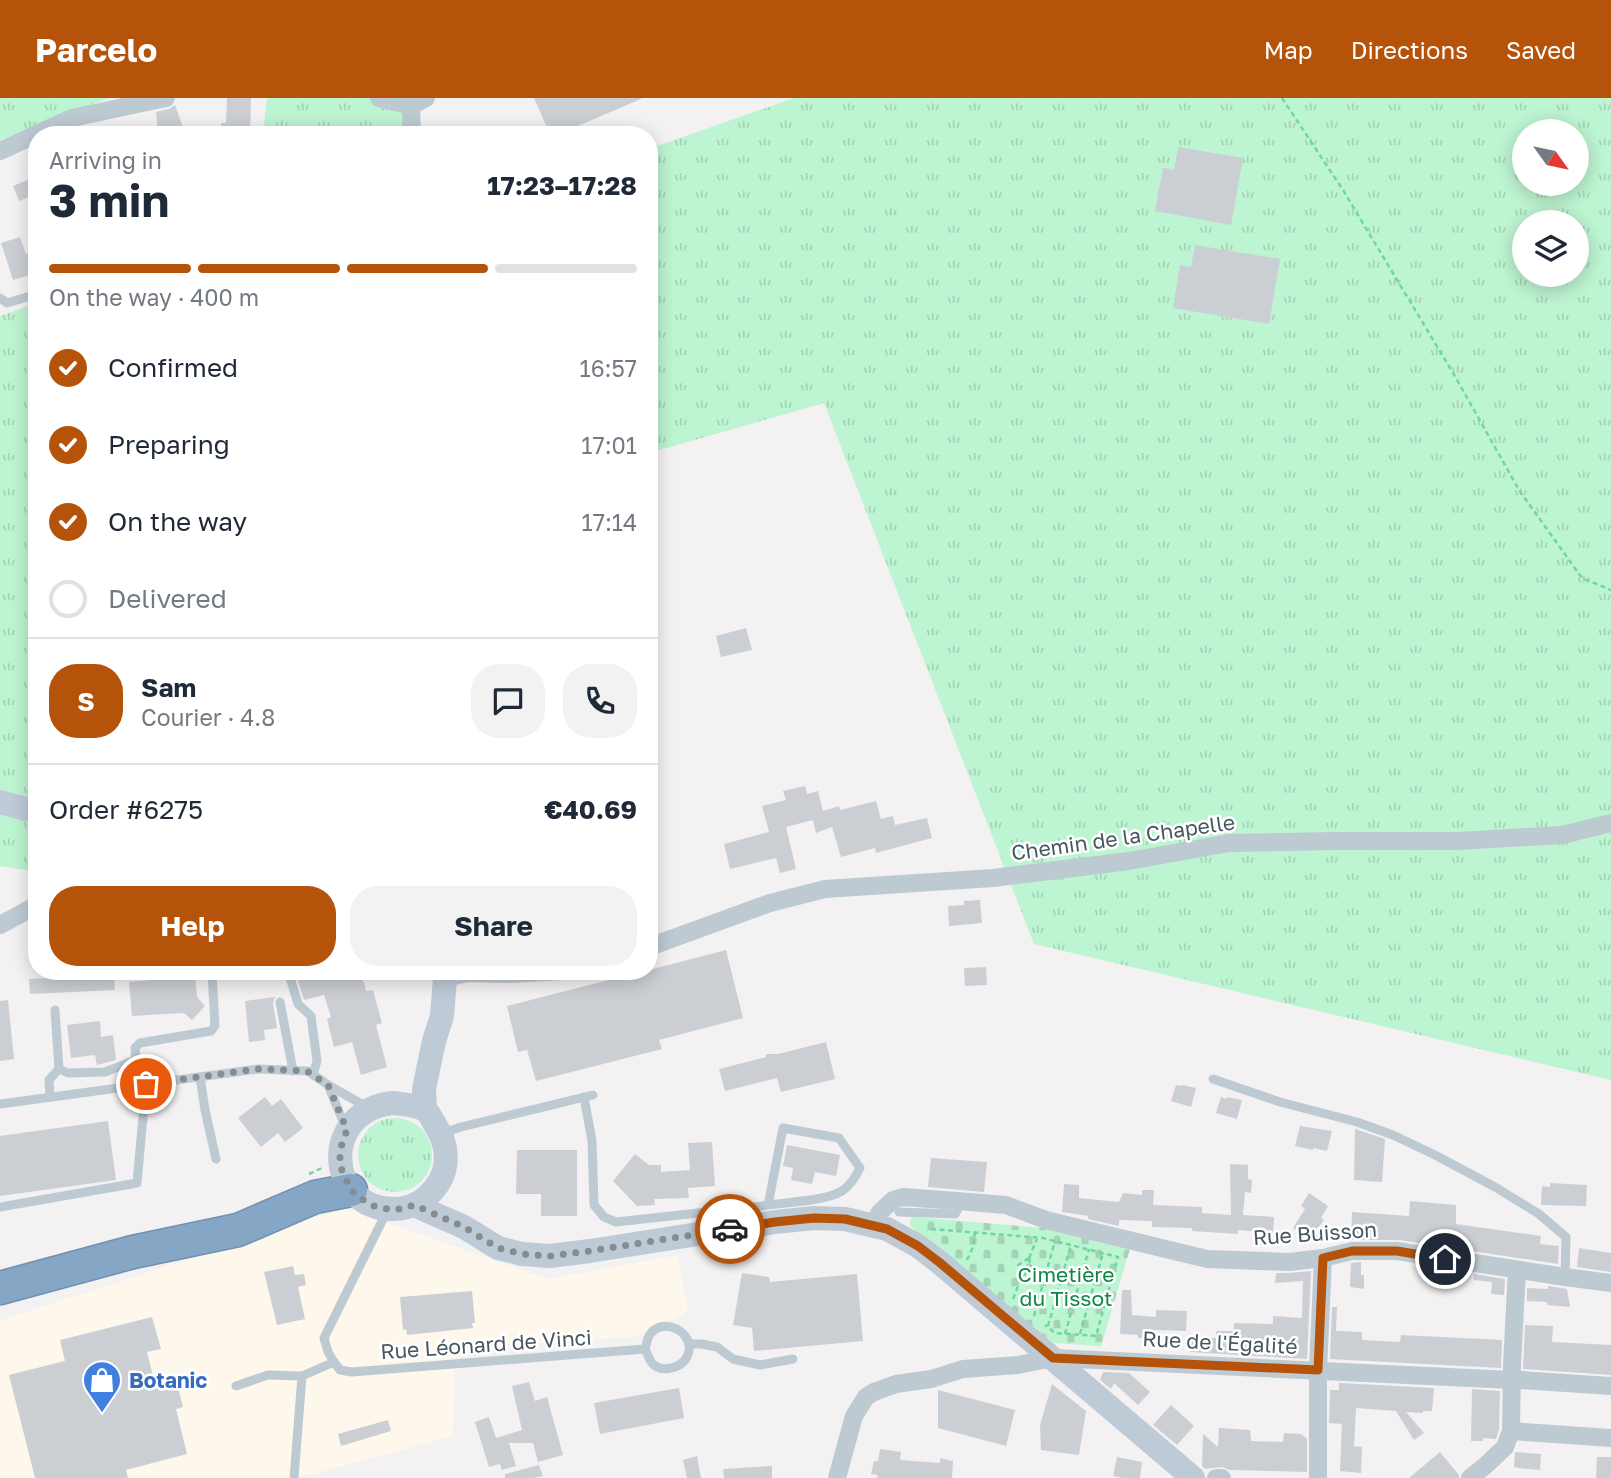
<!DOCTYPE html>
<meta charset="utf-8">
<style>
:root{--surface:#fff;--page:#f2f2f3;--text:#1f2937;--muted:#747a83;--line:#e0e1e3;--accent:#b45309}
body{margin:0;font-family:"Golos Text",sans-serif;background:var(--page);color:var(--text);height:100vh;display:flex;flex-direction:column;font-size:26px;white-space:nowrap}
*{box-sizing:border-box;margin:0}
p{font-size:23px;color:var(--muted)}
.icon{flex:none;width:38px;height:38px;fill:none;stroke:currentColor;stroke-width:2;stroke-linecap:round;stroke-linejoin:round}
.map{position:relative;flex:1;overflow:hidden}
.side{position:absolute;left:28px;top:28px;width:630px;height:854px;display:flex;flex-direction:column;background:var(--surface);border-radius:28px;box-shadow:0 4px 18px #0003}
.side>*{flex:none}
.needle{width:46px;rotate:123deg}
.controls{position:absolute;left:1512px;top:21px;display:grid;gap:14px}
.controls a{display:grid;place-items:center;width:77px;height:77px;border-radius:50%;background:var(--surface);box-shadow:0 4px 18px #0003;font-size:35px}
.pin{position:absolute;display:grid;place-items:center;width:60px;height:60px;color:#fff;margin:-30px;border:4px solid #fff;border-radius:50%;box-shadow:0 2px 7px #0007}
.courier{position:absolute;display:grid;place-items:center;width:70px;height:70px;margin:-35px;border:5px solid #b45309;border-radius:50%;background:#fff;color:#222;box-shadow:0 2px 9px #0007}
.summary em{font-style:normal;font-weight:700}
.summary div{display:flex;flex-direction:column-reverse}
.summary{display:flex;align-items:center;justify-content:space-between;height:119px;padding:0 21px}
h1{font-size:46px;font-weight:700;line-height:52px}
.bar{display:grid;grid-template-columns:repeat(4,1fr);gap:10px 7px;align-content:center;height:84px;padding:0 21px}
.bar i{height:9px;border-radius:5px;background:var(--line)}
.bar .active{background:var(--accent)}
.bar p{grid-column:span 4}
.line{display:flex;align-items:center;gap:18px;padding:0 21px;border-top:2px solid var(--line)}
.line div{flex:1}
.round{display:grid;place-items:center;flex:none;width:74px;height:74px;border-radius:28px;background:var(--page)}
ol{padding:0 21px;list-style:none}
li{display:flex;align-items:center;gap:21px;height:77px}
li p{margin-inline-start:auto}
li .icon{padding:7px;border-radius:50%;background:var(--accent);color:#fff;stroke-width:4}
li:last-child{color:var(--muted)}
li i{width:38px;height:38px;border:4px solid var(--line);border-radius:50%}
.action{display:flex;gap:14px;margin-top:auto;padding:14px 21px}
.action a{flex:1;height:80px;border-radius:28px;background:var(--accent);color:#fff;font-size:28px;font-weight:700;line-height:80px;text-align:center}
.action a+a{background:var(--page);color:var(--text)}
header{display:flex;align-items:center;gap:42px;box-sizing:border-box;height:98px;padding:0 35px;background:var(--accent);color:#fff}
header strong{font-size:33px}
nav{display:flex;gap:38px;margin-inline-start:auto;font-size:24px}
.map>svg:first-child{display:block}
.commercial{fill:#fef8ec}
.grass{fill:url(#grass-tufts);fill-rule:evenodd}
.cemetery{fill:url(#cemetery-stones)}
.building{fill:#cbcfd4}
.lines{fill:none;stroke-linecap:round;stroke-linejoin:round}
.highway-casing{stroke:#7091b1;stroke-width:35}
.path{stroke:#71d7a1;stroke-width:2.5;stroke-dasharray:5 3.5;stroke-linecap:butt}
.lane{stroke:#becad2;stroke-width:9}
.street{stroke:#becad2;stroke-width:18}
.secondary{stroke:#becbd7;stroke-width:24}
.highway{stroke:#85a6c5;stroke-width:32}
.done{stroke:#848c94;stroke-width:7;stroke-dasharray:0 12.6}
.route{stroke:#b45309;stroke-width:9}
.labels{text-anchor:middle;dominant-baseline:central;stroke-width:5;stroke-linejoin:round;paint-order:stroke}
.street-label{font-size:21px;fill:#475661;stroke:#fff}
.park-label{font-size:21px;fill:#0e8746;stroke:#fff}
.shop-label{font-size:21px;font-weight:bold;fill:#366cbe;stroke:#fff;text-anchor:start}
</style>
<header>
<strong>Parcelo</strong>
<nav><a>Map</a><a>Directions</a><a>Saved</a></nav>
</header>
<div class="map">
<svg width="1611" height="1380" viewBox="0 0 1611 1380">
<defs>
<pattern id="grass-tufts" width="24" height="20" patternUnits="userSpaceOnUse" patternTransform="scale(1.75)"><rect width="24" height="20" fill="#bdf4d1"/><path d="M3 7l-1-3M5 7V3M7 7l1-3M15 17l-1-3M17 17v-4M19 17l1-3" fill="none" stroke="#a4d3b6"/></pattern>
<pattern id="cemetery-stones" width="16" height="16" patternUnits="userSpaceOnUse" patternTransform="scale(1.75)"><rect width="16" height="16" fill="#bdf4d1"/><path d="M2 7V4a2 2 0 0 1 4 0v3zM10 15v-3a2 2 0 0 1 4 0v3z" fill="#a4d3b6"/></pattern>
</defs>
<rect width="100%" height="100%" fill="#f4f1f2"/>
<path class="commercial" d="M344 1110 548 1181 678 1157 688 1214 633 1239 455 1249 453 1338 298 1380H0V1223Z"/>
<g class="grass">
<path d="M0 0H109L0 42Z"/>
<path d="M267 0H418V37H263Z"/>
<path d="M794 0H1611V982L1034 846 824 305 649 355V51ZM1524 33H1577V86H1524ZM1524 124H1577V177H1524Z"/>
<path d="M37 205V774L0 768V218Z"/>
<circle cx="395" cy="1057" r="37"/>
</g>
<path class="cemetery" d="M914 1119 1043 1130 1130 1151 1101 1248 1053 1245 911 1129 910 1122Z"/>
<g class="building">
<path d="M227 0H251L250 37 221 36V25H226Z"/>
<path d="M534 0H643L557 37H550Z"/>
<path d="M175 7 185 35H182V37H158L156 14 169 11Z"/>
<path d="M1178 49 1243 60 1231 127 1155 113 1163 70 1174 72Z"/>
<path d="M37 78V96L19 103 13 88Z"/>
<path d="M20 139 26 156 37 153V175L13 182 1 145Z"/>
<path d="M1195 147 1280 161 1269 226 1173 210 1180 167 1191 169Z"/>
<path d="M746 530 752 552 721 559 716 538Z"/>
<path d="M805 688 807 696 818 693 823 713 839 708 840 712 876 703 881 721 893 718 895 727 927 720 932 740 876 755 875 750 841 759 832 729 816 735 813 722 786 729 796 771 780 775 776 760 730 771 724 746 769 734 762 708 786 702 783 693Z"/>
<path d="M980 802 982 825 949 828 948 808 964 807V803Z"/>
<path d="M726 852 743 920 659 942 662 951 536 983 527 952 518 954 507 908 644 873H649V872Z"/>
<path d="M986 869 987 887 965 888 964 870Z"/>
<path d="M305 873H355L364 885 366 893 373 892 382 925 376 927 387 969 361 977 352 944 334 949 327 921 331 919 324 897 304 902 296 876Z"/>
<path d="M114 877 115 892 30 896 29 881Z"/>
<path d="M195 878 197 899 205 908 192 922 184 915 132 918 129 884Z"/>
<path d="M275 899 273 905 277 930 264 932 265 942 249 944 245 903Z"/>
<path d="M8 902 14 961 0 963V903Z"/>
<path d="M100 923 101 939 113 937 116 962 97 967 95 957 71 960 67 927Z"/>
<path d="M826 944 835 981 781 994 777 980 725 993 719 971 766 959V956H778Z"/>
<path d="M1176 987 1182 988V987L1196 990 1191 1009 1171 1003Z"/>
<path d="M265 999 272 1008 281 1001 303 1030 285 1044 278 1035 261 1049 238 1020Z"/>
<path d="M1221 999 1227 1001V999L1242 1002 1237 1021 1216 1015Z"/>
<path d="M108 1023 116 1082 0 1098V1038Z"/>
<path d="M1300 1028 1332 1033 1327 1053 1313 1050V1052L1295 1048Z"/>
<path d="M1355 1031 1385 1041 1382 1084 1354 1082Z"/>
<path d="M712 1044 715 1088 688 1090 689 1100 654 1101 655 1107 637 1108 613 1083 635 1056 649 1067H661V1074L690 1072 688 1045Z"/>
<path d="M787 1047 840 1057 836 1078 815 1074 812 1086 791 1082 793 1070 783 1068Z"/>
<path d="M517 1052H577V1118H541V1096H516Z"/>
<path d="M931 1060 987 1064 984 1094 928 1089Z"/>
<path d="M1230 1066 1248 1067V1081L1252 1082 1251 1095 1245 1094 1243 1117 1274 1119 1273 1135 1238 1132V1136L1192 1133V1130L1152 1129V1123L1119 1122V1128L1088 1121V1118L1062 1114 1064 1086 1079 1087V1100L1119 1104 1123 1095 1142 1097V1092H1154L1153 1107 1202 1109V1115L1231 1117Z"/>
<path d="M1550 1085 1587 1087 1586 1108 1541 1107 1542 1088 1550 1089Z"/>
<path d="M1309 1095 1328 1108 1321 1120 1324 1122 1314 1135 1312 1134 1308 1140 1293 1130 1305 1111 1301 1108Z"/>
<path d="M1410 1103 1456 1107V1126L1541 1138 1540 1146 1559 1148 1558 1166 1399 1142H1351L1352 1114 1409 1118Z"/>
<path d="M1579 1150 1611 1155V1174L1577 1169Z"/>
<path d="M1361 1164V1177H1364V1191L1350 1189 1351 1165Z"/>
<path d="M293 1168 295 1177 304 1176 306 1187 298 1189 305 1221 277 1227 264 1174Z"/>
<path d="M1311 1173 1307 1261 1190 1254 1191 1239 1216 1240V1233H1234V1225L1273 1226V1218L1302 1220 1303 1183 1275 1185 1276 1175H1290Z"/>
<path d="M742 1175 769 1179 770 1184 857 1176 863 1243 754 1253 752 1230 733 1227Z"/>
<path d="M1474 1176 1505 1181 1504 1197 1491 1196 1492 1184 1474 1182Z"/>
<path d="M1548 1188 1567 1191 1570 1209 1547 1207V1204L1527 1203V1190L1548 1191Z"/>
<path d="M1122 1192H1131L1132 1217 1156 1219V1212L1187 1213 1186 1233 1155 1232 1154 1240H1138V1237L1120 1236Z"/>
<path d="M472 1193 475 1225H472L473 1230 407 1237 406 1231 403 1232 400 1199Z"/>
<path d="M1332 1209H1337L1336 1233 1362 1234V1242L1400 1244 1401 1237 1502 1242 1501 1270 1330 1261Z"/>
<path d="M152 1219 161 1251 147 1254 154 1282 175 1277 183 1309 176 1311 187 1356 126 1372 128 1380H35L9 1277 65 1263 60 1242Z"/>
<path d="M1525 1227 1553 1228 1552 1244 1611 1247V1277L1523 1271Z"/>
<path d="M1103 1274 1129 1275 1150 1294 1138 1307 1114 1285 1111 1291 1100 1282Z"/>
<path d="M529 1284 535 1303 547 1299 563 1357 538 1364 533 1345H509L516 1368 502 1372 500 1366 489 1369 475 1324 489 1319 496 1340 522 1332 512 1288Z"/>
<path d="M1339 1285 1434 1290 1432 1313H1423V1315L1406 1314 1424 1335 1414 1342 1396 1313 1356 1310 1354 1348 1362 1349 1361 1375 1340 1373 1342 1326 1329 1325 1330 1292H1339Z"/>
<path d="M1052 1286 1086 1313 1079 1357 1041 1352 1040 1327Z"/>
<path d="M679 1290 684 1320 600 1336 594 1305Z"/>
<path d="M1472 1291 1500 1293 1499 1332 1496 1341 1483 1340V1343H1471Z"/>
<path d="M938 1292 1015 1312 1006 1348 938 1330Z"/>
<path d="M1171 1307 1194 1328 1177 1347 1153 1327Z"/>
<path d="M388 1322 391 1333 341 1348 338 1336Z"/>
<path d="M1219 1330 1250 1332 1251 1343 1283 1344 1284 1335 1301 1336 1307 1341V1374L1230 1372 1222 1369 1205 1371 1202 1368 1203 1336 1218 1349Z"/>
<path d="M880 1351 901 1354 900 1362 940 1365V1360L953 1363 952 1380H877L878 1377 871 1376 874 1363H878Z"/>
<path d="M1440 1354 1459 1377V1380H1409Z"/>
<path d="M1515 1354 1541 1356 1540 1372 1518 1370 1514 1369Z"/>
<path d="M697 1358 701 1380H687L683 1362Z"/>
<path d="M1117 1359 1142 1364 1140 1380H1123L1113 1378Z"/>
<path d="M1597 1359H1611V1380H1596Z"/>
<path d="M539 1367 543 1378 533 1380H505V1376Z"/>
<path d="M772 1368V1380H724L723 1371Z"/>
</g>
<g class="lines">
<defs>
<path id="highway" d="M0 1190 133 1154 238 1132 315 1099 351 1092"/>
</defs>
<use href="#highway" class="highway-casing"/>
<g class="path">
<path d="M1282 0 1343 92 1456 280 1519 392 1582 480 1611 492"/>
<path d="M309 1076 322 1070"/>
<path d="M931 1131 1043 1140 1118 1159 1096 1238 1055 1235 1045 1227"/>
<path d="M1029 1160 1031 1172 1022 1178 1018 1167Z"/>
<path d="M1029 1160 1037 1141"/>
<path d="M967 1162 973 1149 975 1135"/>
<path d="M1031 1172 1045 1176"/>
<path d="M1013 1201 1022 1178"/>
<path d="M1034 1218 1055 1143"/>
<path d="M1048 1228 1071 1147"/>
<path d="M1065 1236 1089 1151"/>
<path d="M1080 1236 1103 1155"/>
</g>
<g class="lane">
<path d="M0 200 7 205 37 196"/>
<path d="M288 873 298 906 311 918 317 963 313 977"/>
<path d="M280 904 293 973"/>
<path d="M55 912 59 971 68 975 105 974 136 962"/>
<path d="M200 979 205 1012 216 1061"/>
<path d="M1213 981 1280 1004 1357 1024 1393 1037 1435 1057 1495 1089 1539 1116 1566 1139 1565 1179"/>
<path d="M138 987 135 950 140 945 211 933 215 928 212 875"/>
<path d="M328 987 345 1028"/>
<path d="M50 999 49 982 59 971"/>
<path d="M584 999 592 1043 594 1107 604 1119 616 1124 762 1108 768 1107C788 1104 825 1103 842 1093 851 1087 855 1079 860 1070L839 1040 783 1030 768 1107"/>
<path d="M0 1006 258 971 308 973 328 987 367 1009"/>
<path d="M443 1035 461 1029 593 997"/>
<path d="M0 1109 137 1085 146 986"/>
<path d="M899 1114 955 1116 962 1104"/>
<path d="M689 1246H701L717 1249 733 1261 760 1267 793 1261"/>
<path d="M334 1264 340 1272 352 1274 645 1251C648 1256 649 1263 653 1266 662 1275 681 1270 687 1259 699 1234 659 1215 648 1240 647 1244 646 1247 645 1251"/>
<path d="M236 1288 268 1277 302 1278 334 1264 328 1254 324 1240 387 1113"/>
<path d="M294 1380 302 1278"/>
</g>
<g class="street">
<path d="M379 0 411 8 426 0"/>
<path d="M411 8 412 37"/>
<path d="M0 53 72 20 166 0"/>
<path d="M0 827 37 807"/>
<path d="M649 849 770 805 825 791 993 780 1129 763 1229 745 1335 743H1457L1562 737 1611 725"/>
<path d="M445 880 468 875 508 876 564 873"/>
<path d="M873 1127 880 1114 893 1102 903 1099 957 1103 1006 1107 1046 1122 1207 1161 1289 1164 1323 1160 1352 1153H1397L1565 1179 1611 1185"/>
<path d="M1517 1172 1512 1267 1511 1333 1611 1340"/>
<path d="M1521 1282 1611 1288"/>
<path d="M837 1380 854 1318 866 1299 874 1294 896 1286 931 1281 963 1271 1018 1267 1053 1260 1512 1282"/>
<path d="M1216 1380H1222"/>
<path d="M1318 1380V1272L1323 1160"/>
<path d="M1470 1380 1485 1368 1505 1349 1511 1333"/>
</g>
<g class="secondary">
<path d="M0 704 37 714"/>
<path d="M393 1005C402 1006 417 1007 425 1012 428 1014 432 1021 434 1025 448 1045 451 1070 435 1090 425 1103 410 1111 394 1111 326 1112 319 1013 393 1005Z"/>
<path d="M425 1012 424 991 434 943 442 918 445 880 442 873"/>
<path d="M414 1107 464 1129 498 1150 522 1156 550 1158 590 1153 775 1124 814 1120 845 1121 887 1131 918 1148 939 1164 1193 1380"/>
</g>
<use href="#highway" class="highway"/>
</g>
<g class="lines">
<path class="done" d="M146 986 258 971 307 973 328 987 347 1032 342 1045 340 1059 341 1070 351 1092 362 1101 374 1108 387 1111H401L414 1107 464 1129 498 1150 522 1156 550 1158 590 1153 730 1131"/>
<path class="route" d="M730 1131 775 1124 814 1120 845 1121 887 1131 918 1148 939 1164 1053 1260 1318 1272 1323 1160 1352 1153H1397L1445 1161"/>
</g>
<defs>
<symbol id="shop-pin" viewBox="-11 -11 22 30"><path d="M0 17L-7.5 6A9.5 9.5 0 1 1 7.5 6Z" fill="#3f7fe0" stroke="#fff"/><path d="M-5-2.5h2.3a2.7 3.5 0 0 1 5.4 0H5L5.5 6h-11ZM-1.5-2.5h3a1.5 2.3 0 0 0-3 0Z" fill="#fff"/></symbol>
</defs>
<g fill-rule="evenodd">
<use href="#shop-pin" x="80" y="1260" width="44" height="60"/>
</g>
<g class="labels">
<g class="street-label">
<text transform="translate(1123 739) rotate(-8)">Chemin de la Chapelle</text>
<text transform="translate(1315 1135) rotate(-4)">Rue Buisson</text>
<text transform="translate(1220 1244) rotate(3)">Rue de l'Égalité</text>
<text transform="translate(486 1246) rotate(-4)">Rue Léonard de Vinci</text>
</g>
<g class="park-label">
<text x="1066" y="1176">Cimetière<tspan x="1066" dy="24">du Tissot</tspan></text>
</g>
<g class="shop-label">
<text x="129" y="1282">Botanic</text>
</g>
</g>
</svg>
<div class="controls">
<a><svg class="needle" viewBox="-14 -14 28 28"><path d="M0-13l5 13h-10z" fill="#e53935"/><path d="M0 13l5-13h-10z" fill="#747a83"/></svg></a>
<a><svg class="icon" aria-label="layers" viewBox="0 0 24 24"><path d="M12 4l9 5-9 5-9-5zM3 14l9 5 9-5"/></svg></a>
</div>
<div class="pin" style="left:146px;top:986px;background:#ea580c"><svg class="icon" aria-label="bag" viewBox="0 0 24 24"><path d="M5 8h14l-1 12H6zM9 8a3 3 0 0 1 6 0"/></svg></div>
<div class="pin" style="left:1445px;top:1161px;background:#1f2937"><svg class="icon" aria-label="home" viewBox="0 0 24 24"><path d="M3 11l9-7 9 7M6 9v11h12V9"/></svg></div>
<div class="courier" style="left:730px;top:1131px"><svg class="icon" aria-label="car" viewBox="0 0 24 24"><path d="M5 17H2v-5l4-1 3-4h7l3 4 3 1v5h-3M9 17h6M6 11h13"/><circle cx="7" cy="17" r="2"/><circle cx="17" cy="17" r="2"/></svg></div>
<section class="side">
<div class="summary"><div><h1>3 min</h1><p>Arriving in</p></div><em>17:23–17:28</em></div>
<div class="bar"><i class="active"></i><i class="active"></i><i class="active"></i><i></i><p>On the way · 400 m</p></div>
<ol>
<li><svg class="icon" aria-label="check" viewBox="0 0 24 24"><path d="M5 12l5 5 9-10"/></svg>Confirmed<p>16:57</p></li>
<li><svg class="icon" aria-label="check" viewBox="0 0 24 24"><path d="M5 12l5 5 9-10"/></svg>Preparing<p>17:01</p></li>
<li><svg class="icon" aria-label="check" viewBox="0 0 24 24"><path d="M5 12l5 5 9-10"/></svg>On the way<p>17:14</p></li>
<li><i></i>Delivered</li>
</ol>
<div class="line" style="height:126px"><b class="round" style="background:var(--accent);color:#fff">S</b><div><b>Sam</b><p>Courier · 4.8</p></div><a class="round"><svg class="icon" aria-label="chat" viewBox="0 0 24 24"><path d="M4 5h16v11H9l-5 4z"/></svg></a><a class="round"><svg class="icon" aria-label="phone" viewBox="0 0 24 24"><path d="M5 4h4l2 5-3 2q2 4 5 5l2-3 5 2v4C11 20 4 13 5 4z"/></svg></a></div>
<div class="line" style="height:91px"><div>Order #6275</div><b>€40.69</b></div>
<div class="action"><a>Help</a><a>Share</a></div>
</section>
</div>
